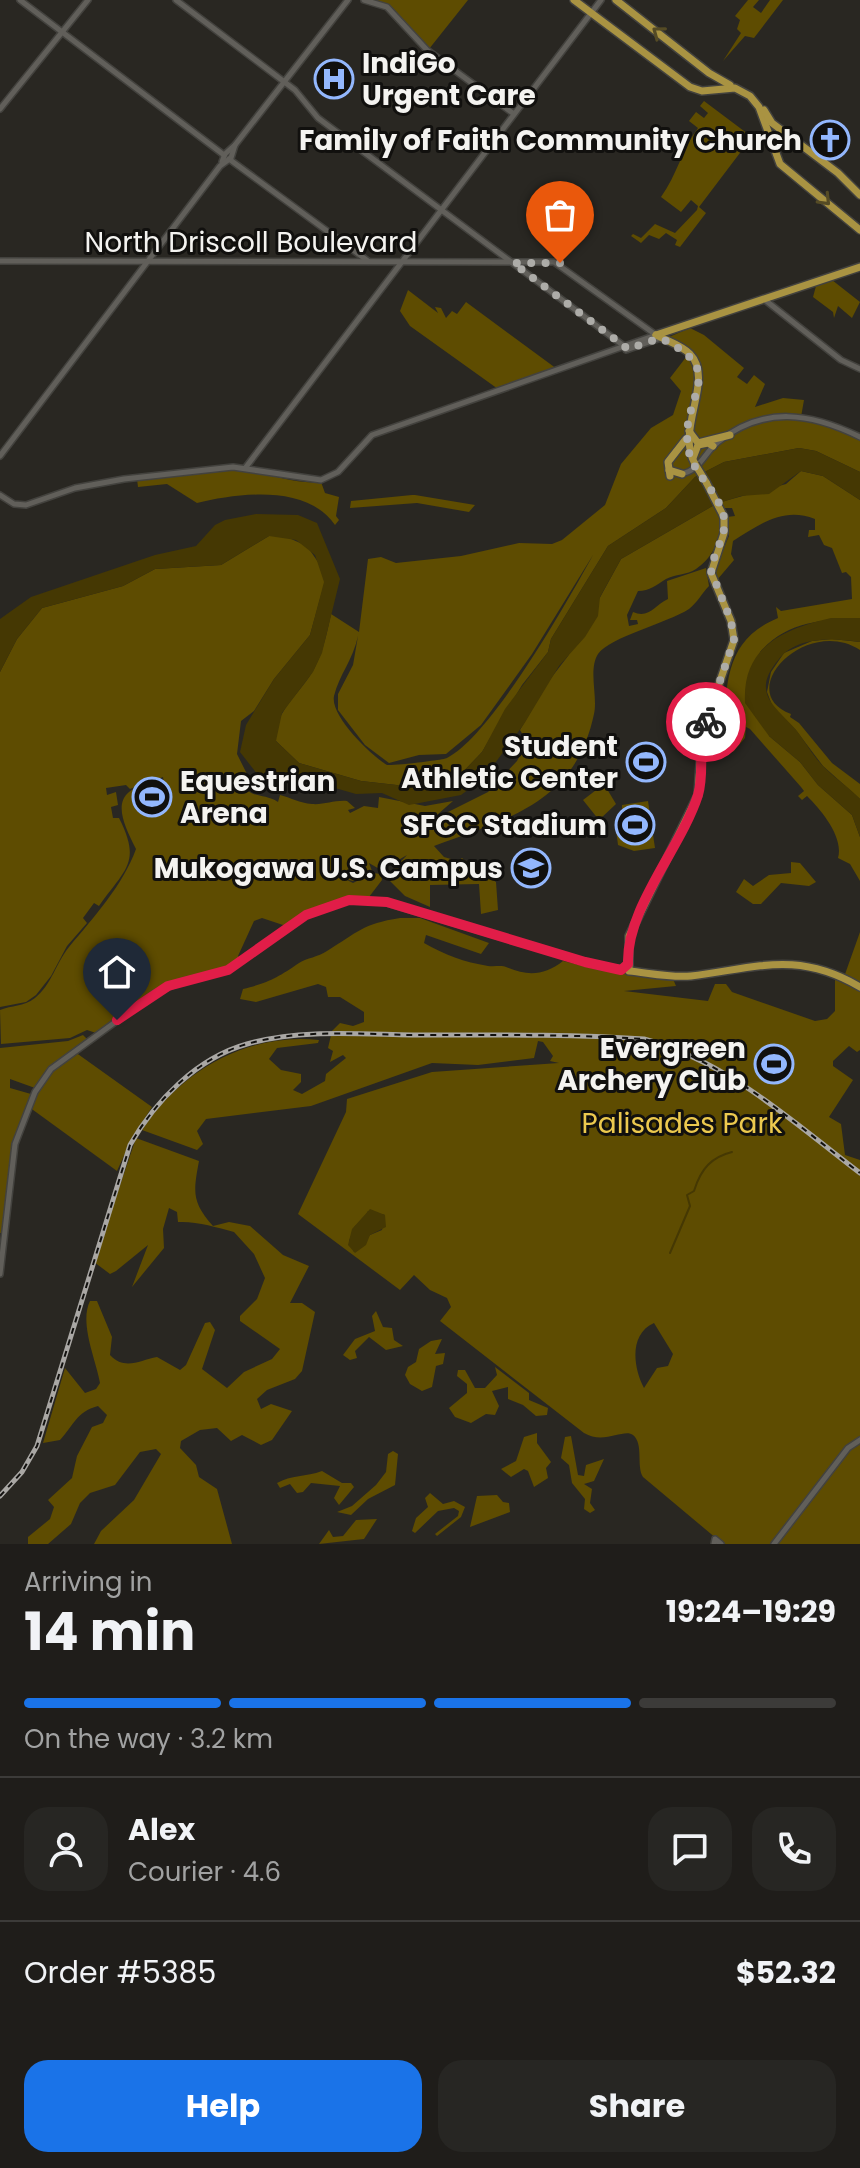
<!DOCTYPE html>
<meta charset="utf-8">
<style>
:root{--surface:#1f1d1a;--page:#272623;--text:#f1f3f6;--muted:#a1a2a2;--line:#3c3b39;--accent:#1a73e8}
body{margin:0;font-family:Poppins,sans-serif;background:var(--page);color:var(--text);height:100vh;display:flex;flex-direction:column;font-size:30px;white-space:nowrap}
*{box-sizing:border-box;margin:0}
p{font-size:26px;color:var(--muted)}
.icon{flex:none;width:44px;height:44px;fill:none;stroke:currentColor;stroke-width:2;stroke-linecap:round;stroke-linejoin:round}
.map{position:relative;height:1544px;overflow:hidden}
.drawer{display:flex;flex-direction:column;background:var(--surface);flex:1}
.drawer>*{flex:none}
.pin{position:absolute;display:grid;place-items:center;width:68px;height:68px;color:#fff;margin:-82px -34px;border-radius:50% 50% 50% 0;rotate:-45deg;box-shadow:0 0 8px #0007}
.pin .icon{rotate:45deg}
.courier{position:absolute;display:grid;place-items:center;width:80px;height:80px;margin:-40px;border:6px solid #e11d48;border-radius:50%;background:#fff;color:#222;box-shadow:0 2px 10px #0007}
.headline em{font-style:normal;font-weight:700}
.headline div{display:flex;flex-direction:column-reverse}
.headline{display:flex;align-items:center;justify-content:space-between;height:136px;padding:0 24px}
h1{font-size:52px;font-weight:700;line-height:60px}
.bar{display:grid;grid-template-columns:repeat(4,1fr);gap:12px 8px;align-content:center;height:96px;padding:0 24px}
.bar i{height:10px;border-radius:6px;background:var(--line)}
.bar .selected{background:var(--accent)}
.bar p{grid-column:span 4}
.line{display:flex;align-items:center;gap:20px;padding:0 24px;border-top:2px solid var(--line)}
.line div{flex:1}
.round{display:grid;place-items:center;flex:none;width:84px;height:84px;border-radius:24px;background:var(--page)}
.cta{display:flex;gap:16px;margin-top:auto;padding:16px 24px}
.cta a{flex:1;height:92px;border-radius:24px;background:var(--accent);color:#fff;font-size:32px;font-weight:700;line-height:92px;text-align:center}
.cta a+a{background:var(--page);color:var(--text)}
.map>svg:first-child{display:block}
.green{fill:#5e4c01;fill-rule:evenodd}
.water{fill:#453803}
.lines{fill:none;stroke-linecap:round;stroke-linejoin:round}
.stream{stroke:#453803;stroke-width:2}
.tertiary-casing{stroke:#43423e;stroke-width:8}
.secondary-casing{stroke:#43423e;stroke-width:8}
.primary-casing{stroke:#43423e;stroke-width:10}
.tertiary{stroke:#615f5a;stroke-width:5}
.secondary{stroke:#615f5a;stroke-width:5}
.primary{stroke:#a99342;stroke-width:7}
.rail-casing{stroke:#a9a7a4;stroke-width:5}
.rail{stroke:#11100e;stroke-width:2;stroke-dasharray:6;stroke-linecap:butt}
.primary-bridge-casing{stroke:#43423e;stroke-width:10;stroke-linecap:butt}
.primary-bridge{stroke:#a99342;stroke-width:7}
.oneway{stroke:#554b25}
.done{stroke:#adaca8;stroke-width:8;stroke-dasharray:0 14.4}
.route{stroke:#e11d48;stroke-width:10}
.labels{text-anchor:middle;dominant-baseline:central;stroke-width:6;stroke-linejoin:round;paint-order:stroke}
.poi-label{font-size:28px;font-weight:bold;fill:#f4f3f0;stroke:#11100e;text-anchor:end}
.street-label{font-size:28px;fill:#f4f3f0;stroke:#11100e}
.park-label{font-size:28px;fill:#ecc94e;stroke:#11100e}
</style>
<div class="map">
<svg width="860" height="1544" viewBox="0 0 860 1544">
<rect width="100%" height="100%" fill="#292722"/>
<g class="green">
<path d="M370 0H468L429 49 389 6Z"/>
<path d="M748 0H759L753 7 761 13 770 0H783L754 38 745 36 723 61 741 33 737 29 740 20 735 16Z"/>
<path d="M704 101 752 137 699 207 706 213 680 247 675 245 677 240 666 233 659 239 649 235 641 243 631 236 633 234 641 238 655 224 675 233 697 210 698 206 691 200 681 212 661 197C677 175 682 149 698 128L689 121 696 112 704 118 708 113 700 106Z"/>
<path d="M832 280 860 302 852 318 838 306 834 318 833 312 813 297 816 286Z"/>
<path d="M408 290 438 313 435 307 441 308 446 318 452 311 457 314 466 302 557 369 498 389 410 326 400 311Z"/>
<path d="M690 328 704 335 744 368 737 377 747 384 754 375 765 384 755 407 783 398 804 400 801 417 860 439V472L816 451 799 448 724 462 695 477 666 508 608 546 551 639 548 652 522 685 482 752 461 774 423 788 361 781 299 763 276 741C272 713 302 692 314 669 323 652 327 633 331 614L359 632 368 559 381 557 396 563 461 556 519 543 552 544 562 540 605 505 621 464 651 428 673 415 681 391 670 378 690 352 669 337ZM593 555C568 601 491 736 447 758 444 760 391 766 387 765 371 755 330 716 334 696 339 675 353 660 358 636L353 665 338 694V710L365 745 389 763 419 755 446 754 481 725 532 654Z"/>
<path d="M232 469C262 470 291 485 321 482L325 493 339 497 336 516 339 520 335 525C307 484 239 493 197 503L167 484 138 487 137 479Z"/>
<path d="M801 471 823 476 860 500V618C822 620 787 621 760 652L769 736 800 762 818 785 852 815 860 837V881L850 864 838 858C844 837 821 810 807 796L802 800 798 796 804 791 801 787 750 729 746 727 745 738 733 752 721 746 706 748V745L735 733 723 724C728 682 725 640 778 618L776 607 781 611 852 599 851 577 846 572 842 573 832 548 824 545 819 535 808 537 809 530H815V519C783 506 759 525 733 541L731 554 734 560 717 580 715 568 729 536 727 517 735 516 732 508H724L721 502 786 484Z"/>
<path d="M412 495H415L475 505 469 512 417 503 350 508 351 501Z"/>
<path d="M716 504C727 528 716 556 696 569 687 575 675 574 666 579 656 585 650 591 638 591L627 615 629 626 638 624 637 620H630L633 612C649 619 655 605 668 599L667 581 706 568 709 586C702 593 697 603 689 609 667 623 610 637 598 654 588 670 598 697 594 714 575 804 508 818 434 846L444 857 458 861 462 858 473 867 470 874 474 877 486 875 496 882 498 910 481 914 479 884 430 885V907L405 896 389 880 390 873 407 855 381 870 369 863 372 871 353 881 345 879 353 883 373 873 381 874 382 880 369 897 324 904 286 926 262 918 254 921 238 956 240 960 223 971 166 984 96 1033 87 1030 70 1038 1 1044 0 1010C12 1005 23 1007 35 998 52 984 56 963 69 947 94 917 123 885 136 849 120 817 107 789 157 782L163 786 167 803 163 777 130 789 126 785 106 788 107 795 116 792 118 805 111 807 113 818H119C142 863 125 869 99 906L94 903 83 918 87 923 67 946 51 976 36 995 26 1002 0 1007V672L17 639 42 608 123 586 155 569 221 565 269 536 282 535 307 546 320 565 325 581 310 635 274 679 254 711 241 721 237 754 248 776 240 778C248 801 263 792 278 802L280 795C292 798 299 803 312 804 324 805 334 800 347 801L355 808 348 810 350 813 364 806 378 808 379 797 425 806 453 801 430 821 488 792 517 761 527 742 520 730 548 682 568 656 621 559Z"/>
<path d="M832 639 860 642V650C806 615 732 692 791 714L790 717 799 723 832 763 860 784V799L823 766 795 729 774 710 767 692 771 672 784 653 812 641Z"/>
<path d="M604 784 616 804 599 820 583 800Z"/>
<path d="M648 801 655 848 634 851 618 845 615 822 622 821V805Z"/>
<path d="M791 862 800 863 816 882 809 886 781 883 761 904H753L736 892 744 879 753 886 769 875 791 873Z"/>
<path d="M400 918H420L489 943 481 954 426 935 424 943C445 955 464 962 488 966 494 967 502 965 506 967 527 976 544 976 563 961L599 970 673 979 676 986 624 991 708 1001 715 984H726L732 992 815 1021 827 1019 835 1011V974L844 977 860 932V1050L857 1052 849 1046 833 1061V1066L853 1080 829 1117 841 1124 845 1155 860 1160V1439L848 1445 772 1544H723L643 1477C636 1466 644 1444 633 1435 624 1428 604 1445 584 1433L440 1321 451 1307 447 1298 430 1290 414 1275 400 1290 298 1214 346 1112 347 1099 432 1072 559 1063 550 1061 553 1056 543 1042 538 1041 534 1058 478 1065 432 1063 311 1106 206 1119 197 1131 203 1144 197 1150 142 1130C180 1071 248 1032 319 1040L318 1043 277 1048 269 1059 281 1070 301 1074V1082L293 1090 302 1094 325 1081 326 1074 346 1058 343 1055 330 1062 333 1051 328 1048 332 1031 340 1023 353 1026 364 1022V1012L340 997H328L326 987 318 984 256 1002 240 999 243 989C270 982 277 978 299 963 307 958 318 957 327 951 358 932 362 924 400 918ZM368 1211 385 1215 382 1230 370 1235 354 1252 349 1241 355 1226 363 1221ZM654 1323 673 1354 668 1366 657 1368 644 1388C633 1367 629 1334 654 1323Z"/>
<path d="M83 1035 87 1039 50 1068 35 1088 10 1079V1088L31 1094 11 1155 4 1233H0V1048L68 1041Z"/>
<path d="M75 1052 152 1107 133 1136 117 1171 29 1107 50 1073Z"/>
<path d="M136 1138 199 1161C193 1193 192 1202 213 1226L229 1222 250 1226 283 1255 309 1266 290 1303H302L315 1312 302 1371 295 1379 267 1390 257 1399 261 1409 271 1404 292 1411 272 1440 261 1445 242 1435 231 1441 217 1428 200 1430 181 1441 180 1448 196 1465 199 1477 217 1489 232 1544H94L101 1531 134 1500 161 1454 156 1449 140 1452 115 1485 90 1493 80 1503 71 1524 48 1544H28V1537L50 1519 54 1507 48 1500 72 1478 77 1456 92 1427 103 1423 107 1415 98 1406C76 1412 74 1425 60 1440L43 1443 65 1368 85 1393 96 1389 100 1383C96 1360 79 1323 90 1301H97L112 1337 110 1355C125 1371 140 1360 157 1357L180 1370 186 1365 205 1323 210 1322 215 1330 202 1369 227 1388 244 1372 272 1359 280 1349 240 1321V1316L257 1299 265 1278 254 1254 234 1232C216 1227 196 1221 178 1222L177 1212 169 1208 163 1229 164 1248 132 1287 148 1245 116 1271 110 1274 94 1262Z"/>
<path d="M376 1311 383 1327 392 1328 394 1340 403 1346 386 1350 369 1337 355 1351 357 1358 350 1360 343 1355 355 1339 375 1331 372 1316Z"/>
<path d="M442 1339 435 1354 445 1353 443 1364 436 1366 432 1387 422 1391 410 1384 405 1375 408 1367 416 1362 419 1349 431 1341Z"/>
<path d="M495 1367 529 1393V1400L548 1408 547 1415 536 1416 523 1405 508 1399V1387L492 1391 499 1406 495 1415 486 1414 471 1423 455 1417 449 1408 467 1393V1384L457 1376 458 1370H465L475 1388H485L497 1375Z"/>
<path d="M537 1433V1443L551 1462 546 1468 548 1478 534 1487 528 1471 524 1469 511 1477 501 1469 516 1461 524 1437Z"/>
<path d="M571 1436 578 1475 584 1476 586 1465 604 1459 594 1481 584 1484 592 1489 590 1503 595 1510 590 1513 584 1509 585 1499 572 1483 569 1465 561 1458 565 1437Z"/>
<path d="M860 1442V1544H776L848 1449Z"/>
<path d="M393 1451 398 1454 395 1485 368 1499 351 1515 337 1512 352 1506 376 1485 386 1472 388 1454Z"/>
<path d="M322 1471 342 1483H351L354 1487 339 1505 334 1498 340 1486 311 1483 303 1492 297 1493 290 1484 280 1488 277 1483C291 1475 306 1477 322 1471Z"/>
<path d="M430 1493 443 1504 454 1501 465 1507 461 1517 437 1536 435 1534 458 1516 459 1511 454 1508 438 1511 415 1533 412 1531 416 1518 428 1507 425 1498Z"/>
<path d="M497 1495 503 1502 509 1503 510 1512 470 1527 477 1496Z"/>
<path d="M377 1519 364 1539 319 1544 329 1530 333 1537 343 1536 356 1520Z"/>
</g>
<g class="water">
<path d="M799 448 816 451 860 472V500L823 476 801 471 769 494 741 496 716 504 621 559 600 597 598 616 585 637 559 666 524 724 484 778 461 795 409 805 382 793 356 794 314 782H287L278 787 265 784 240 752 246 725 274 679 310 635 324 582 315 555 296 540 269 536 221 565 155 569 123 586 42 608 17 639 0 672V619L31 597 155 555 196 546 215 525 225 520 256 514 298 515 317 523 340 579 322 653 313 672 282 713 276 741 299 763 361 781 423 788 461 774 482 752 505 709 548 652 551 639 608 546 666 508 695 477 724 462Z"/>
<path d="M831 618H860V642C833 638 797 636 779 659 749 694 777 707 797 731 806 743 813 756 823 766 834 778 849 787 860 799V837L852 815 818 785 800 762 769 736 745 703C742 646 784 629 831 618Z"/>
<path d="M370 1209 385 1215 386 1227 370 1235 366 1245 355 1253 348 1245 352 1229Z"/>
</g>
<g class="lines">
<path class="stream" d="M670 1253 690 1206 687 1195 694 1191C701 1168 712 1157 732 1152"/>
<defs>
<g id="tertiary">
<path d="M20 0 224 155"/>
<path d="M364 0 387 7 427 50 514 114"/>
<path d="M0 109 88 0"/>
<path d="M229 159 368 261"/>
<path d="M765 300 841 360 860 369"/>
<path d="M246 467 601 0"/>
<path d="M681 474C701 470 703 454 718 442 764 405 811 413 860 437"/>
<path d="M714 1544 715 1539 721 1544"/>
<path d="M774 1544 848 1448 860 1440"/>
</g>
<g id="secondary">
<path d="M176 0 295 90 318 118 628 349"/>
<path d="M222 162 225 154 235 145 348 0"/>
<path d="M0 261 554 262 656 335"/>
<path d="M626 350 658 339"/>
<path d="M0 456 220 166 231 158 235 145"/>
<path d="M0 495 14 504 26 505 75 488 124 479 233 467 321 480 338 472 372 435 656 335"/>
<path d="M0 1274 15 1144 35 1092 51 1069 155 993 180 982 228 970 306 915 349 900 380 901 601 967 629 969"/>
</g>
<g id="primary">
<path d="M574 0 690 87 702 91 735 88 750 96 759 107 780 164 860 230"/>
<path d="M616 0 709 73 730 85"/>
<path d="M764 110 772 123 838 173 860 195"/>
<path d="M656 335 860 267"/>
<path d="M656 335C667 341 681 345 690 354 715 380 675 429 695 464"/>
<path d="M689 431 698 443 730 435"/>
<path d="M693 458 698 445 708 443 713 446"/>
<path d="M669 470 682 474"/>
<path d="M670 476 668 462 686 439"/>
<path d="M629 969V936L698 795 702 734 734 640 731 621 711 573 724 533V517L706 482"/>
<path d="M629 971C649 973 671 978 691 976 757 968 797 950 860 987"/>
</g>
</defs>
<use href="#tertiary" class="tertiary-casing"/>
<use href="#secondary" class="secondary-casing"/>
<use href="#primary" class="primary-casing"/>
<use href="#tertiary" class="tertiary"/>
<use href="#secondary" class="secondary"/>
<use href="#primary" class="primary"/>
<defs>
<path id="rail" d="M0 1496 22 1472 37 1446 130 1145C155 1101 197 1058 247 1044 299 1029 358 1034 411 1035 489 1035 566 1034 644 1039 727 1061 793 1122 860 1173"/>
</defs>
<use href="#rail" class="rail-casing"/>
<use href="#rail" class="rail"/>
<defs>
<path id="primary-bridge" d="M695 464 706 482"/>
</defs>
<use href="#primary-bridge" class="primary-bridge-casing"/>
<use href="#primary-bridge" class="primary-bridge"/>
</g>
<defs><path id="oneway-chevron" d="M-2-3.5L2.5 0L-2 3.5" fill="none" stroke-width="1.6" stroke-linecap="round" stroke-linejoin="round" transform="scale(2)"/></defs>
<g class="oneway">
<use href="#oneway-chevron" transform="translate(658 32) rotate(-143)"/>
<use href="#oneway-chevron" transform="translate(825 200) rotate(46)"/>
</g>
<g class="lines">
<path class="done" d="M560 263H513L628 349 660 338C732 372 680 394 688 447 691 473 720 492 724 518 727 537 713 552 711 571L731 621 734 640 706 722"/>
<path class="route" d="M117 1020 168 986 228 970 306 915 349 900 387 902 585 962 621 970 628 964C626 908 681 848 698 795 705 772 697 748 706 722"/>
</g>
<defs>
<symbol id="hospital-ring" viewBox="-11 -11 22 22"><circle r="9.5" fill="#11100e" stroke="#93b7fd" stroke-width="1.5"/><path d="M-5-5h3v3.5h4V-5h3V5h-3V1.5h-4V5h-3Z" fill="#93b7fd"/></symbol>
<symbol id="church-ring" viewBox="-11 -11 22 22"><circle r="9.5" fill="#11100e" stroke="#93b7fd" stroke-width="1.5"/><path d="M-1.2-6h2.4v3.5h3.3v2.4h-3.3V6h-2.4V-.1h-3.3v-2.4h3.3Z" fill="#93b7fd"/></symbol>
<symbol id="stadium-ring" viewBox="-11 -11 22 22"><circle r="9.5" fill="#11100e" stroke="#93b7fd" stroke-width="1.5"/><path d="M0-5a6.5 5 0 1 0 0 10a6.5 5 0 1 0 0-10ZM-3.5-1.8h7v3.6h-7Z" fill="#93b7fd"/></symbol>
<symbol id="university-ring" viewBox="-11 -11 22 22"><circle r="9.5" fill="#11100e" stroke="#93b7fd" stroke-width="1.5"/><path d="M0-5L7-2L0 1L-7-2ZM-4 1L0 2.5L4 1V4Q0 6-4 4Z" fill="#93b7fd"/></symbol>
</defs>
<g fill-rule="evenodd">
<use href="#hospital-ring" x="312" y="57" width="44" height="44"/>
<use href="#church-ring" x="808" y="118" width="44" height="44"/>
<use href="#stadium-ring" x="624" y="740" width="44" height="44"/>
<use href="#stadium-ring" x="130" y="775" width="44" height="44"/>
<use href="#stadium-ring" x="613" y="803" width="44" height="44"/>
<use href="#university-ring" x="509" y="846" width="44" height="44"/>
<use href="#stadium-ring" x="752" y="1042" width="44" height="44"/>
</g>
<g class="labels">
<g class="poi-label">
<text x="362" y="63" text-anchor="start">IndiGo<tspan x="362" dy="32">Urgent Care</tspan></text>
<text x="802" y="140">Family of Faith Community Church</text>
<text x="618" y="746">Student<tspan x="618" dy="32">Athletic Center</tspan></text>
<text x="180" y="781" text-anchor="start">Equestrian<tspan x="180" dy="32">Arena</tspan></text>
<text x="607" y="825">SFCC Stadium</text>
<text x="503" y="868">Mukogawa U.S. Campus</text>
<text x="746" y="1048">Evergreen<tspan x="746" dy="32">Archery Club</tspan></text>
</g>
<g class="street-label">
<text x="251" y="242">North Driscoll Boulevard</text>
</g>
<g class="park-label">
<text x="682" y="1123">Palisades Park</text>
</g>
</g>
</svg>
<div class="pin" style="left:560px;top:263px;background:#ea580c"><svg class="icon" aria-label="bag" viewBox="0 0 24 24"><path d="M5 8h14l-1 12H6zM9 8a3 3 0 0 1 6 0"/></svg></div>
<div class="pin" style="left:117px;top:1020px;background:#1f2937"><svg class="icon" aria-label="home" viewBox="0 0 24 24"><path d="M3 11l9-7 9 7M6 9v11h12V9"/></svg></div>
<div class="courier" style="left:706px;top:722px"><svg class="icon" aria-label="bike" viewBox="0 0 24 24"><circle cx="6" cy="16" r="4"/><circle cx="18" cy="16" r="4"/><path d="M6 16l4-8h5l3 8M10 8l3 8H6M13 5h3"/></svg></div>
</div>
<section class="drawer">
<div class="headline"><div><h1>14 min</h1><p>Arriving in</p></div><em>19:24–19:29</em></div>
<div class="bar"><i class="selected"></i><i class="selected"></i><i class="selected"></i><i></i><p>On the way · 3.2 km</p></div>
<div class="line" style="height:144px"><a class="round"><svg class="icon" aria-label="person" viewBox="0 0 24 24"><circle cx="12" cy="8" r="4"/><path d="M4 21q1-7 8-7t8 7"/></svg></a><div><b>Alex</b><p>Courier · 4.6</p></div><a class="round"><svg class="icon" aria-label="chat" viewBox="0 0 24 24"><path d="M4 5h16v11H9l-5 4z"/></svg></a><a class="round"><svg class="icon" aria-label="phone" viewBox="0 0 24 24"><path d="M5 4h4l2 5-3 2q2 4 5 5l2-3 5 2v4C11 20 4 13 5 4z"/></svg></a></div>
<div class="line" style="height:104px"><div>Order #5385</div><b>$52.32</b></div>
<div class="cta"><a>Help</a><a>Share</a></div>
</section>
